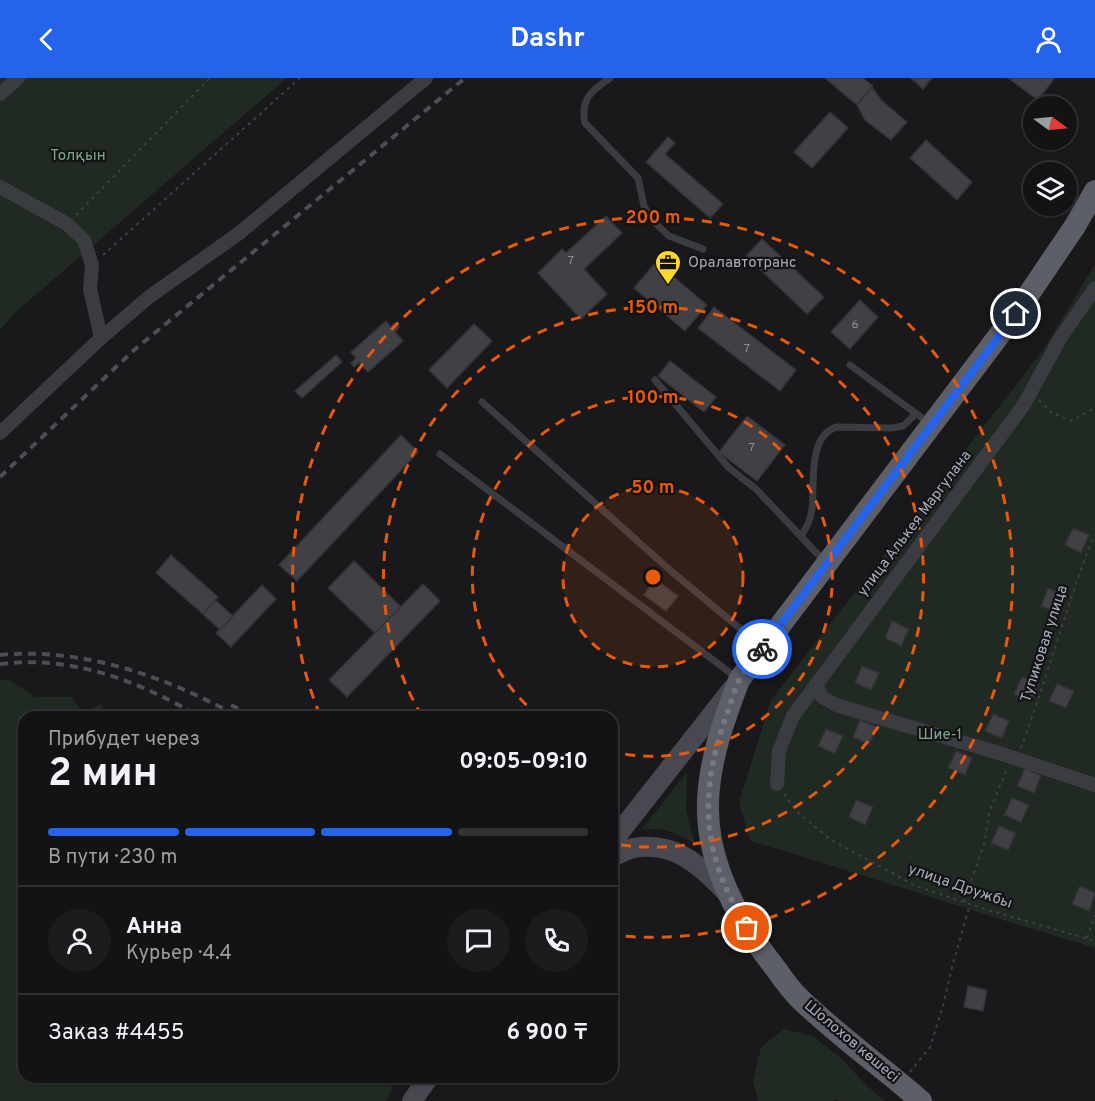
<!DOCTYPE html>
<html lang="ru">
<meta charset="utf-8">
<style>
:root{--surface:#131214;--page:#1c1b1d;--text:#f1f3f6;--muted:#9d9ea0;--line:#323234;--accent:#2563eb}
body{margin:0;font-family:Overpass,sans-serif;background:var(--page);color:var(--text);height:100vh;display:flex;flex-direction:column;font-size:22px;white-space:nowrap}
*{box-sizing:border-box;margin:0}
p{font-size:20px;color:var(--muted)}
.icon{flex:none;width:33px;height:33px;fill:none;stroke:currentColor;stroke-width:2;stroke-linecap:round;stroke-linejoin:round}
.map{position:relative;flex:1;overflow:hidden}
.drawer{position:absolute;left:18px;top:633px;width:600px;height:372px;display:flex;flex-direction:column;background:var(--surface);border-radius:18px;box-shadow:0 2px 4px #0004,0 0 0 2px var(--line)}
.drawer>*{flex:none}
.needle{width:39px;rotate:105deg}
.buttons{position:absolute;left:1023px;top:18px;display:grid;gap:12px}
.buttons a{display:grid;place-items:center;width:54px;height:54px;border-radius:50%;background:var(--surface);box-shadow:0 2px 4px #0004,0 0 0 2px var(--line);font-size:30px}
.pin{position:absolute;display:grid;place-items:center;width:51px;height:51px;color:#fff;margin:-26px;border:3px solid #fff;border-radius:50%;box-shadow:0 2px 6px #0007}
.courier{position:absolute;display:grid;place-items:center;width:60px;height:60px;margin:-30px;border:4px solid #2563eb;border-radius:50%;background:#fff;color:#222;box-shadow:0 2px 8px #0007}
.overview em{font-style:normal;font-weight:700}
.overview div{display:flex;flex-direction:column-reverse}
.overview{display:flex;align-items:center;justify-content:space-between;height:102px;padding:0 30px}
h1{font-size:39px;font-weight:700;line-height:45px}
.bar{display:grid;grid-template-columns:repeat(4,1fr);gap:9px 6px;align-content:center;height:72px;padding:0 30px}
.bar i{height:8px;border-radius:4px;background:var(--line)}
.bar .selected{background:var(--accent)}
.bar p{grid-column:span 4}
.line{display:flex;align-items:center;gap:15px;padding:0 30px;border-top:2px solid var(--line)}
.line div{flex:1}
.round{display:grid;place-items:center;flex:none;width:63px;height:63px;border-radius:32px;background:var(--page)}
header{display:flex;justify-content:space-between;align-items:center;height:78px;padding:0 30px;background:var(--accent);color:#fff;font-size:27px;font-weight:700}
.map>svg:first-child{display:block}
.green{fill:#202922}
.building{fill:#404045;stroke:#333237;stroke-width:1.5}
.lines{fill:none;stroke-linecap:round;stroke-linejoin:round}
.path{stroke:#3f4047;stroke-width:2;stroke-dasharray:3 4.5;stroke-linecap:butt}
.service{stroke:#3b3b42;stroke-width:7}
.minor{stroke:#3b3b42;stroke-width:14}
.secondary{stroke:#474850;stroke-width:20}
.trunk{stroke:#5c5e68;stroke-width:22}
.rail{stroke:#4c4d55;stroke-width:4;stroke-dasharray:8 6;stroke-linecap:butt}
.done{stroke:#777883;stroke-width:6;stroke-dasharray:0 10.8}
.route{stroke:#2563eb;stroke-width:8}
.ring{fill:none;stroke:#e8590c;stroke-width:3;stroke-dasharray:10 8}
.labels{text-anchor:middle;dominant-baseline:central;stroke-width:4.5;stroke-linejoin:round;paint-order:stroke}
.number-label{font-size:12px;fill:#8f919e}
.park-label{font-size:15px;fill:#7fa887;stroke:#131316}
.poi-label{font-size:15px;fill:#a9acbb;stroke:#131316;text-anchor:start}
.street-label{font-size:15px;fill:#a9acbb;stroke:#131316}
.centre{fill:#e8590c;stroke:#131316;stroke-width:3}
.ring-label{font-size:18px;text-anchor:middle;font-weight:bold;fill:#e8590c;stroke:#131316;stroke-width:4.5;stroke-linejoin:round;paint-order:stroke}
</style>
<header><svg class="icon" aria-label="back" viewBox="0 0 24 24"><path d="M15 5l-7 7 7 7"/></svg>Dashr<svg class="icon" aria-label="person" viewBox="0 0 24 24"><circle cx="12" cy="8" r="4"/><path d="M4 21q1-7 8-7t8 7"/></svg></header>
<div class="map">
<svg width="1095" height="1023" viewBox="0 0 1095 1023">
<rect width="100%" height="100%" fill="#19181b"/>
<g class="green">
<path d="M0 0H287L16 234 0 252Z"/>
<path d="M1095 186V870C979 836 866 797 750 763L739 724 771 622 1043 272Z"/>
<path d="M0 602H10L35 619H71L84 635 101 626 108 639H24V999H393L390 1003 392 1012 386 1023H0Z"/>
<path d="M687 694 686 732 695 766C677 755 662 749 641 752Z"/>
<path d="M784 951 812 958 840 979 866 1007 885 1023H840L835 1021 833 1023H758L753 1003 761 969Z"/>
</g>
<g class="building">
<path d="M825 0H863L873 8 857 27Z"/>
<path d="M911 0H932L923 11Z"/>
<path d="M1008 0H1053L1054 1 1038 22Z"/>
<path d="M872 9 881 22 907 44 891 62 865 42 857 27Z"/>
<path d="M830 34 848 50 812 90 794 74Z"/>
<path d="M668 59 675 65 665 76 723 126 710 140 646 84Z"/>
<path d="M926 62 972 104 957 122 910 80Z"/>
<path d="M606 138 622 155 584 191 607 216 581 241 538 195 562 171 566 175Z"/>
<path d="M762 161 824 219 807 236 746 178Z"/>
<path d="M656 184 707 227 685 253 634 210Z"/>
<path d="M860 222 878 239 850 271 831 254Z"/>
<path d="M714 229 796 292 780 313 698 250Z"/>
<path d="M386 243 391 249 395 245 399 249 395 254 403 263 368 294 359 285 354 289 351 285 356 280 351 274Z"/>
<path d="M474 246 492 263 447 310 429 292Z"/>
<path d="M336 277 342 284 302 320 295 313Z"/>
<path d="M670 283 716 319 704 334 658 298Z"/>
<path d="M747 338 785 367 757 403 719 374Z"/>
<path d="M401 357 418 374 297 503 279 487Z"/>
<path d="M1073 450 1089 457 1081 475 1065 467Z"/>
<path d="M171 477 218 519 203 536 156 495Z"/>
<path d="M354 483 401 529 375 555 328 510Z"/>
<path d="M655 501 678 518 666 533 644 517Z"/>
<path d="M423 506 440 523 347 619 329 602Z"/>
<path d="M262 507 276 521 231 569 216 555Z"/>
<path d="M1048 510 1065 518 1058 535 1041 528Z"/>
<path d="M215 522 233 538 220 552 203 536Z"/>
<path d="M892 543 909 551 901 568 885 560Z"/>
<path d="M862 588 879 595 871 612 855 605Z"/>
<path d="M1022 599 1039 606 1031 624 1014 616Z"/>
<path d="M1057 606 1074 613 1066 630 1049 623Z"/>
<path d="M993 636 1009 643 1002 660 985 653Z"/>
<path d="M860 642 877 649 869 667 853 659Z"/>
<path d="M826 651 843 658 835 676 818 668Z"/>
<path d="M956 673 972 680 965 697 948 690Z"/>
<path d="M1025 690 1041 698 1034 715 1017 708Z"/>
<path d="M1012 720 1029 727 1021 744 1004 737Z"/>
<path d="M856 722 873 729 865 747 849 739Z"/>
<path d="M999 748 1016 755 1008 772 991 765Z"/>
<path d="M1080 808 1095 815 1089 833 1072 826Z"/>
<path d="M968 908 987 912 983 933 964 929Z"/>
</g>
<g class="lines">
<g class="path">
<path d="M76 137 210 0"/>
<path d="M103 177 300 0"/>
<path d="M1039 322 1051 334 1071 343 1095 330"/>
<path d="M1021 670C1047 599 1067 527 1094 456"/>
<path d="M784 716 795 732 831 762 916 808 981 830 1095 863"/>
<path d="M964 824 985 763 989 734 1007 691"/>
<path d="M1087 860 1095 837"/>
<path d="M910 994 930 969 943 928 951 893 970 826"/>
</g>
<g class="service">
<path d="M610 0C592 12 580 21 585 45L638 100 644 128 652 142 669 158 703 171"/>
<path d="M850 287 929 345"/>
<path d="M655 302 729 390 756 411 825 484"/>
<path d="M482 324 671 493 761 568"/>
<path d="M440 376 737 600"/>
<path d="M801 458C807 449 811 441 812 431 815 408 807 357 837 349L892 350 903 348 916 336"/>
</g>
<g class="minor">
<path d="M0 16 18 0"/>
<path d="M0 109 67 146 84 162 92 187 90 211 101 260"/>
<path d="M0 355 101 260 149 219 238 156 426 0"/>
<path d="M816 606 822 619 836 627 999 675 1095 707"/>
<path d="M777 706 779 673 793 638 1023 328 1061 259 1095 210"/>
</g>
<g class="secondary">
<path d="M612 764 732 611"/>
<path d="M612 779C619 776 627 771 634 770 676 763 700 788 727 815"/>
<path d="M412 1023 429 999"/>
</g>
<path class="trunk" d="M921 1023C881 988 837 957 799 920 790 911 783 901 776 891 739 844 706 787 708 725 709 682 724 642 739 602L1016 235 1075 148 1095 113"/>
<g class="rail">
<path d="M0 399 134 272 465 0"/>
<path d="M0 577C83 569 167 599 239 639"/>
<path d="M0 586C72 577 139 603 200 639"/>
<path d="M231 627 255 639"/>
</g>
</g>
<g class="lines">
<path class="done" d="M747 850C734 828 722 805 715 779 701 729 711 678 729 630 732 621 735 609 740 600 747 590 755 580 762 571"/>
<path class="route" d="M762 571 1016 236"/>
</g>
<circle cx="653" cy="499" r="90" fill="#e8590c" fill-opacity=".12"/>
<g class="ring">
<circle cx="653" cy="499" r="90"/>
<path d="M540 639A180 180 0 1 1 613 674"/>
<path d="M422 638A270 270 0 1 1 613 766"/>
<path d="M320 637A360 360 0 1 1 612 857"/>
</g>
<defs>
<symbol id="office-pin" viewBox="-11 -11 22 30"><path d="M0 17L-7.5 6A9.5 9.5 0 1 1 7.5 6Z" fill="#ffd62c" stroke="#131316"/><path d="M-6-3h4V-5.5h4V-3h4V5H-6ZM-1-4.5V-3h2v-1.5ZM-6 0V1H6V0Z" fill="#111"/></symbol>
</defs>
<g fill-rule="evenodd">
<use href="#office-pin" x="653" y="170" width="30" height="40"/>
</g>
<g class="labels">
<g class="number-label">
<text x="571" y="183">7</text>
<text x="855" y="247">6</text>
<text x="747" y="271">7</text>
<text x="752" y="370">7</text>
</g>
<g class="park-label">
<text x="78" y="78">Толқын</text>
<text x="940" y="657">Шие-1</text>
</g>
<g class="poi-label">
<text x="688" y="185">Оралавтотранс</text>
</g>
<g class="street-label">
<text transform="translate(915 446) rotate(-53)">улица Алькея Маргулана</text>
<text transform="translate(1045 566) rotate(-72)">Тупиковая улица</text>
<text transform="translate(960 809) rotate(19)">улица Дружбы</text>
<text transform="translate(851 964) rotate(40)">Шолохов көшесі</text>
</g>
</g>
<circle cx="653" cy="499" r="9" class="centre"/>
<g class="ring-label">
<text x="653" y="145">200 m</text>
<text x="653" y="235">150 m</text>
<text x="653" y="325">100 m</text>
<text x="653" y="415">50 m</text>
</g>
</svg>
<div class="buttons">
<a><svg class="needle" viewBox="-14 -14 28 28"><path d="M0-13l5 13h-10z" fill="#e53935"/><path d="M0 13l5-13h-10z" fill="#9d9ea0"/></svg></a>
<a><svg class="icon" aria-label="layers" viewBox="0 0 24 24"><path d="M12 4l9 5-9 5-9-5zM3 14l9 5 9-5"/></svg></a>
</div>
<div class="pin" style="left:747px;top:850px;background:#ea580c"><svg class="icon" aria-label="bag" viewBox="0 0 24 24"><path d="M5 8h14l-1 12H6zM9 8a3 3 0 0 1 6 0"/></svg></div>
<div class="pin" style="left:1016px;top:236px;background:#1f2937"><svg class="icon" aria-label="home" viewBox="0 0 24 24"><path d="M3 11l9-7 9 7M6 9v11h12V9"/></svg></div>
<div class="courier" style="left:762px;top:571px"><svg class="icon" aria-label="bike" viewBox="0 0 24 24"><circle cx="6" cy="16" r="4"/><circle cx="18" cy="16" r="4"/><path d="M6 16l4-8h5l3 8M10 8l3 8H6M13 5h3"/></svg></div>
<section class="drawer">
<div class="overview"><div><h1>2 мин</h1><p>Прибудет через</p></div><em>09:05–09:10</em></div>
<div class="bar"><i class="selected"></i><i class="selected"></i><i class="selected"></i><i></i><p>В пути · 230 m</p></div>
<div class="line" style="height:108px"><a class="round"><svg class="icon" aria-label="person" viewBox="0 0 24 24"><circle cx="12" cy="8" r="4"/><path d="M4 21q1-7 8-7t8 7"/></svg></a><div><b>Анна</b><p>Курьер · 4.4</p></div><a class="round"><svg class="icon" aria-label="chat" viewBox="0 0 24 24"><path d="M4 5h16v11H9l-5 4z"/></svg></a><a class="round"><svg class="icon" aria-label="phone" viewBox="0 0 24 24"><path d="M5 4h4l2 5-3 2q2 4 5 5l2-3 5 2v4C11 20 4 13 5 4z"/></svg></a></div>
<div class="line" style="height:78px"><div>Заказ #4455</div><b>6 900 ₸</b></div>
</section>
</div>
